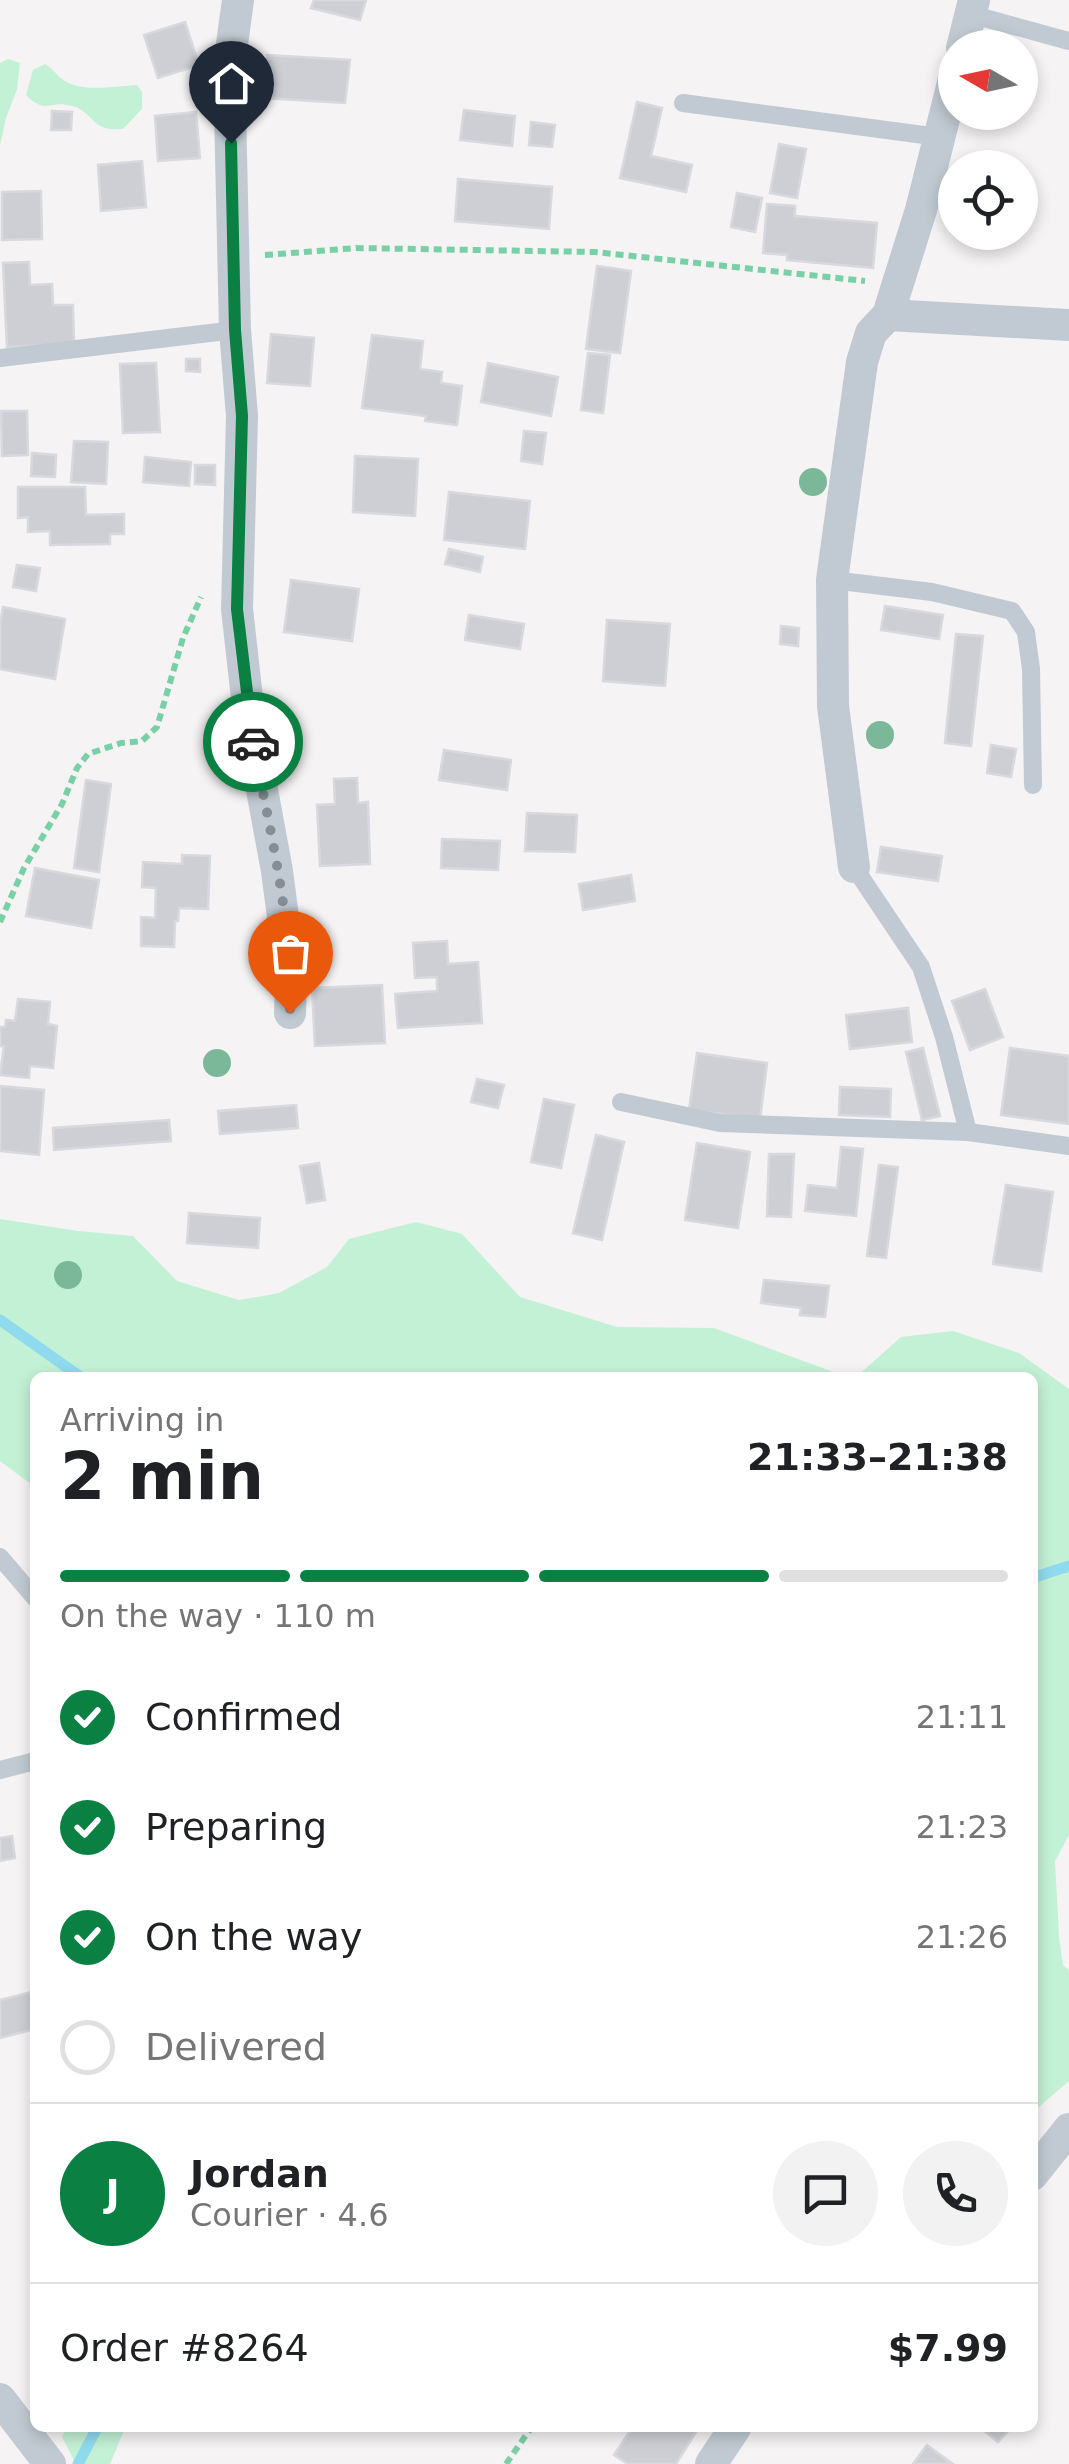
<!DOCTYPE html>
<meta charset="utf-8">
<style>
:root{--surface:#fff;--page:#f2f2f2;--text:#202124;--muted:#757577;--line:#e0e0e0;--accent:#0b8043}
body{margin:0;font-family:"DejaVu Sans",sans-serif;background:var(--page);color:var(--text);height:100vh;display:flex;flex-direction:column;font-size:38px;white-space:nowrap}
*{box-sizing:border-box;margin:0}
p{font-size:32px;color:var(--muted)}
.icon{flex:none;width:55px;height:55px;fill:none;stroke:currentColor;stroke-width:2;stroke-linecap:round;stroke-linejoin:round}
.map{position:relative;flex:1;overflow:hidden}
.panel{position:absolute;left:30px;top:1372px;width:1008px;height:1060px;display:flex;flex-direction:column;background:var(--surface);border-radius:15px;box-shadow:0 5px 15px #0003}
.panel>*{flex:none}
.needle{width:65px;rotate:279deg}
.buttons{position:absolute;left:938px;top:30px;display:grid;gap:20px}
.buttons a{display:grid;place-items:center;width:100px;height:100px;border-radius:50%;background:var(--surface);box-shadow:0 5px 15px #0003;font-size:50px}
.pin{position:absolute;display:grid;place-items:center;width:85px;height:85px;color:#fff;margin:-102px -42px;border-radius:50% 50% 50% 0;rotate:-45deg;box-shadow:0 0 10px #0007}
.pin .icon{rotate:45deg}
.courier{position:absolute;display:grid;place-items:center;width:100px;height:100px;margin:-50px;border:8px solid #0b8043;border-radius:50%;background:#fff;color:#222;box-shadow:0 2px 12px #0007}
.headline em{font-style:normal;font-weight:700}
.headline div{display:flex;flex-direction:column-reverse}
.headline{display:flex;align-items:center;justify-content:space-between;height:170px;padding:0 30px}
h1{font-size:65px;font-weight:700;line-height:75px}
.bar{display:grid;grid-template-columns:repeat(4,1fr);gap:15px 10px;align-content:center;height:120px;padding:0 30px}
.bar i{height:12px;border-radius:8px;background:var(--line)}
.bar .selected{background:var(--accent)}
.bar p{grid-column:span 4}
.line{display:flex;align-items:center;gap:25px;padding:0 30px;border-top:2px solid var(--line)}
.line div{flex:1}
.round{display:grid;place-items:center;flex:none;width:105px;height:105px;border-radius:52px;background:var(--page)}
ol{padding:0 30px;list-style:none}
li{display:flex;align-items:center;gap:30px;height:110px}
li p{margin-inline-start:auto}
li .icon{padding:10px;border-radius:50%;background:var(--accent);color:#fff;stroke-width:4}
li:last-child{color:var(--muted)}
li i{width:55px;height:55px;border:5px solid var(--line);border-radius:50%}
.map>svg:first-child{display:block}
.green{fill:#c3f1d5}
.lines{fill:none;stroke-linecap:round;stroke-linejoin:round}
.stream{stroke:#90daee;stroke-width:11}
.building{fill:#cdcfd5;stroke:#d7d9de;stroke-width:2.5}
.path{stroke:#7ad0a6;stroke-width:6;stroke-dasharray:8 5;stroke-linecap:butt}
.service{stroke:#c1cad2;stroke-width:18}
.minor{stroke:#c1cad2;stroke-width:32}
.tree{fill:#7bb799}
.done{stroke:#868d94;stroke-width:10;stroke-dasharray:0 18}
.route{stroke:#0b8043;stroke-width:12}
</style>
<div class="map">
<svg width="1069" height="2464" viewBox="0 0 1069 2464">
<rect width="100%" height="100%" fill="#f5f3f3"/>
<g class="green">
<path d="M8 59 20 63 17 89 6 118 0 145V63Z"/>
<path d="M45 64C53 68 56 75 63 80 82 93 116 86 137 85L142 92V109L123 129C90 132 96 113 72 106 49 99 47 116 26 95L33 70Z"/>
<path d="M0 1219 78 1231 133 1236 177 1281 239 1300 279 1293 327 1267 349 1239 416 1222 462 1234 520 1297 617 1327 714 1328 847 1377 35 1378V1487L0 1461Z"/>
<path d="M953 1331 1019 1353 1069 1389V1835L1055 1861 1059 1937 1063 1965 1069 1970V2081L1033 2112 1032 1378 856 1377 901 1337Z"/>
<path d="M67 2428H125L110 2464H76L62 2437Z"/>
</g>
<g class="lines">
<g class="stream">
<path d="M0 1320 82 1378"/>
<path d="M1032 1578 1069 1566"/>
<path d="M78 2464 97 2428"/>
</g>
</g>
<g class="building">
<path d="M314 0H366L360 20 311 8Z"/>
<path d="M185 22 199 65 158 78 144 35Z"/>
<path d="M267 55 350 60 345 103 264 98Z"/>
<path d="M637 102 662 108 651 156 692 165 686 192 620 178Z"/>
<path d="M464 110 515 116 512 146 460 140Z"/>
<path d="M52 111 72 112 71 130H51Z"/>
<path d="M196 112 200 158 158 161 155 116Z"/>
<path d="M531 122 555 125 552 147 529 145Z"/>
<path d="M779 144 806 149 797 198 770 193Z"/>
<path d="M142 161 146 207 101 211 98 165Z"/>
<path d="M458 179 552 187 549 229 455 221Z"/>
<path d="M41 191 42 239 2 240V192Z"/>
<path d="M737 193 762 198 755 232 731 227Z"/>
<path d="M767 204 795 206V216L877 223 873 268 787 260V255L763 253Z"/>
<path d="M29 262 30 285 52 284 53 305H73L74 344 7 347 3 263Z"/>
<path d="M597 266 631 271 620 353 586 349Z"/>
<path d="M271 334 314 338 310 386 267 383Z"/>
<path d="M372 335 423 341 420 369 442 372 441 383 462 386 457 425 425 421 426 416 362 408Z"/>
<path d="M588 353 610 355 603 413 581 410Z"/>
<path d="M186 359H200V372L186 371Z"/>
<path d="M156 363 160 432 123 433 120 364Z"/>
<path d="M488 363 558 377 551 416 481 402Z"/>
<path d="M1 411H27L28 455 2 456Z"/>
<path d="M524 431 546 433 542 464 521 461Z"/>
<path d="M74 441 108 442 106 484 71 482Z"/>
<path d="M32 453 56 455 55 477 31 476Z"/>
<path d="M355 456 418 459 415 516 353 512Z"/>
<path d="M145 457 191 462 189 486 143 482Z"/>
<path d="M195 465H215V485L195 484Z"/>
<path d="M18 487H85L86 515 124 514V534H110V544L50 545V531L28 532V517L18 518Z"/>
<path d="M449 492 530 501 525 549 444 540Z"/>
<path d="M449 549 483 557 480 572 445 564Z"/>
<path d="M17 565 40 568 36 591 13 587Z"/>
<path d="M291 580 359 589 352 641 284 632Z"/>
<path d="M885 606 943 615 939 639 881 630Z"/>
<path d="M3 607 65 619 55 679 0 669V624Z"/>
<path d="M469 615 524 624 520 649 465 640Z"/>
<path d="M607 620 670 624 665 686 603 681Z"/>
<path d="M781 626 799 628 798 646 780 644Z"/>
<path d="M956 634 983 636 971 746 945 743Z"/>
<path d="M991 745 1016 749 1011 777 987 773Z"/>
<path d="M444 750 511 760 507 790 439 780Z"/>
<path d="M357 778 358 803 368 802 370 864 320 866 317 805 335 804 334 779Z"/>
<path d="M86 780 111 784 99 872 74 868Z"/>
<path d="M527 813 577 815 575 852 525 851Z"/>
<path d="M442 839 500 841 498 870 441 868Z"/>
<path d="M881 847 942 856 938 881 877 872Z"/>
<path d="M182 855 210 856 208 909 179 908 178 921H175L174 947 141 946V917L155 918 156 888 142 887 143 862 182 864Z"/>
<path d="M35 868 99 880 91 928 26 916Z"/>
<path d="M631 875 635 901 583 910 579 884Z"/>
<path d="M447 941 448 964 478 962 482 1023 398 1028 395 994 437 991V977L415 978 413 943Z"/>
<path d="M382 985 385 1043 315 1046 312 988Z"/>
<path d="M985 989 1003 1037 970 1050 952 1001Z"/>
<path d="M18 999 50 1002 48 1024 57 1026 53 1068 30 1066 29 1078 0 1075 4 1046H0V1027H5L6 1020 15 1021Z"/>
<path d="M908 1008 912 1042 850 1049 846 1015Z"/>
<path d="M923 1048 940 1116 922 1120 906 1052Z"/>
<path d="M1010 1048 1069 1056V1124L1001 1115Z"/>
<path d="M697 1053 767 1063 760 1119 689 1110Z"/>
<path d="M477 1079 504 1085 498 1108 471 1102Z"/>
<path d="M0 1086 44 1090 39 1155 0 1151Z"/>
<path d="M840 1087 891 1089 890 1117 839 1115Z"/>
<path d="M544 1099 574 1105 561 1168 531 1162Z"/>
<path d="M296 1105 298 1128 220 1134 218 1111Z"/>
<path d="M169 1120 171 1141 54 1150 53 1128Z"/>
<path d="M596 1135 624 1142 602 1240 573 1233Z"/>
<path d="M697 1143 750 1152 738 1228 685 1220Z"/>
<path d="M841 1147 863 1149 856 1216 805 1211 808 1185 837 1188Z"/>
<path d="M769 1154H794L791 1217 767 1216Z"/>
<path d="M319 1163 325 1200 307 1203 300 1166Z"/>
<path d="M879 1165 898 1167 886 1258 867 1256Z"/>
<path d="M1006 1185 1053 1192 1041 1271 993 1264Z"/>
<path d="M189 1213 260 1218 258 1248 187 1243Z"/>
<path d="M764 1280 829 1286 825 1317 800 1315 801 1308 761 1303Z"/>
<path d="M12 1836 15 1858 0 1861V1838Z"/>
<path d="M35 1991V2029L0 2038V2000Z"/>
<path d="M632 2428H688L696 2432 676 2464H628L614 2455Z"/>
<path d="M981 2428H1011L998 2442Z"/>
<path d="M927 2445 953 2464H913Z"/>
</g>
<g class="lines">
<g class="path">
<path d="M265 255 356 248 595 252 865 281"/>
<path d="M0 922 24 868 62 804 77 768 88 754 121 743 142 741 157 727 183 638 201 597"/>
<path d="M506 2464 531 2428"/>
</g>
<g class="service">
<path d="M970 14 1069 41"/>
<path d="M683 103 939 137"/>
<path d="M0 358 235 330"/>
<path d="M832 580 932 592 1012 611 1026 632 1031 669 1033 785"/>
<path d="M854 867 921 967 944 1037 968 1132"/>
<path d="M621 1102 720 1123 968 1132 1069 1146"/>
<path d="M0 1557 35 1598"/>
<path d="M0 1770 35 1761"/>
</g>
<g class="minor">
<path d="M238 0 229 66 235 330 242 416 237 609 250 725 277 871 291 978 290 1013"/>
<path d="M962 48 974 0"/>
<path d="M888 315 1069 325"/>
<path d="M854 867 833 706 832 580 862 362 871 333 888 315 921 210 955 75"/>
<path d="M1032 2175 1069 2129"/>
<path d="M0 2399 50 2464"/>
<path d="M711 2464 735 2428"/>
</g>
</g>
<g class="tree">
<circle cx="813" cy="482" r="14"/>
<circle cx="880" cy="735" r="14"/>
<circle cx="217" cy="1063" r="14"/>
<circle cx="68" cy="1275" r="14"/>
</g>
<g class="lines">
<path class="done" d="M253 742C270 831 293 923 290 1013"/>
<path class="route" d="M231 143 235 330 242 416 237 609 253 742"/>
</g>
</svg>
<div class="buttons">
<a><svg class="needle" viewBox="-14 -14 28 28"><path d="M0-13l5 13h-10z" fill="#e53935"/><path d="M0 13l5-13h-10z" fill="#757577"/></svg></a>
<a><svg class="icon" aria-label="locate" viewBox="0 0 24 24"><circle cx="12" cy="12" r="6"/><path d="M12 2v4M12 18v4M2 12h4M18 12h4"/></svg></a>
</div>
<div class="pin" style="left:290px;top:1013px;background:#ea580c"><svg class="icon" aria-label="bag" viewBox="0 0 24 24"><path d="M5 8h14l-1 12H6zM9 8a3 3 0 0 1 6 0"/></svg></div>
<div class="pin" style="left:231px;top:143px;background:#1f2937"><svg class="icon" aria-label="home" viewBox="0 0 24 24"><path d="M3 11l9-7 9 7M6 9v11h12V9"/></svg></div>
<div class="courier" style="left:253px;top:742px"><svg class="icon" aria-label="car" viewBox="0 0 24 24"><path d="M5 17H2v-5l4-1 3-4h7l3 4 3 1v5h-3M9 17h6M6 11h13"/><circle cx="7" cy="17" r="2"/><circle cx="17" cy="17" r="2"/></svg></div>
<section class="panel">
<div class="headline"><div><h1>2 min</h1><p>Arriving in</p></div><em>21:33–21:38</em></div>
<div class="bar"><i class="selected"></i><i class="selected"></i><i class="selected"></i><i></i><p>On the way · 110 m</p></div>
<ol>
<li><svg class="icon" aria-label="check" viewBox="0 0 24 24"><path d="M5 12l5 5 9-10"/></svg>Confirmed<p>21:11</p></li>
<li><svg class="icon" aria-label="check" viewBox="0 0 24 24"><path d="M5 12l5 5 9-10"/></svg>Preparing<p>21:23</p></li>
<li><svg class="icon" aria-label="check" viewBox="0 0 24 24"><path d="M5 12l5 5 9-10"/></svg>On the way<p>21:26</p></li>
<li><i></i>Delivered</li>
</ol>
<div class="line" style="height:180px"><b class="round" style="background:var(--accent);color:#fff">J</b><div><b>Jordan</b><p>Courier · 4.6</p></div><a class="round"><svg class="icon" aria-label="chat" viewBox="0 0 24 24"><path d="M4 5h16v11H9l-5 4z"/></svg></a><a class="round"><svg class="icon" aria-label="phone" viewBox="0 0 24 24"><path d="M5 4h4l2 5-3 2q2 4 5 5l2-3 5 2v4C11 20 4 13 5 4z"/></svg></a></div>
<div class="line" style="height:130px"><div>Order #8264</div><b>$7.99</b></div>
</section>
</div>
